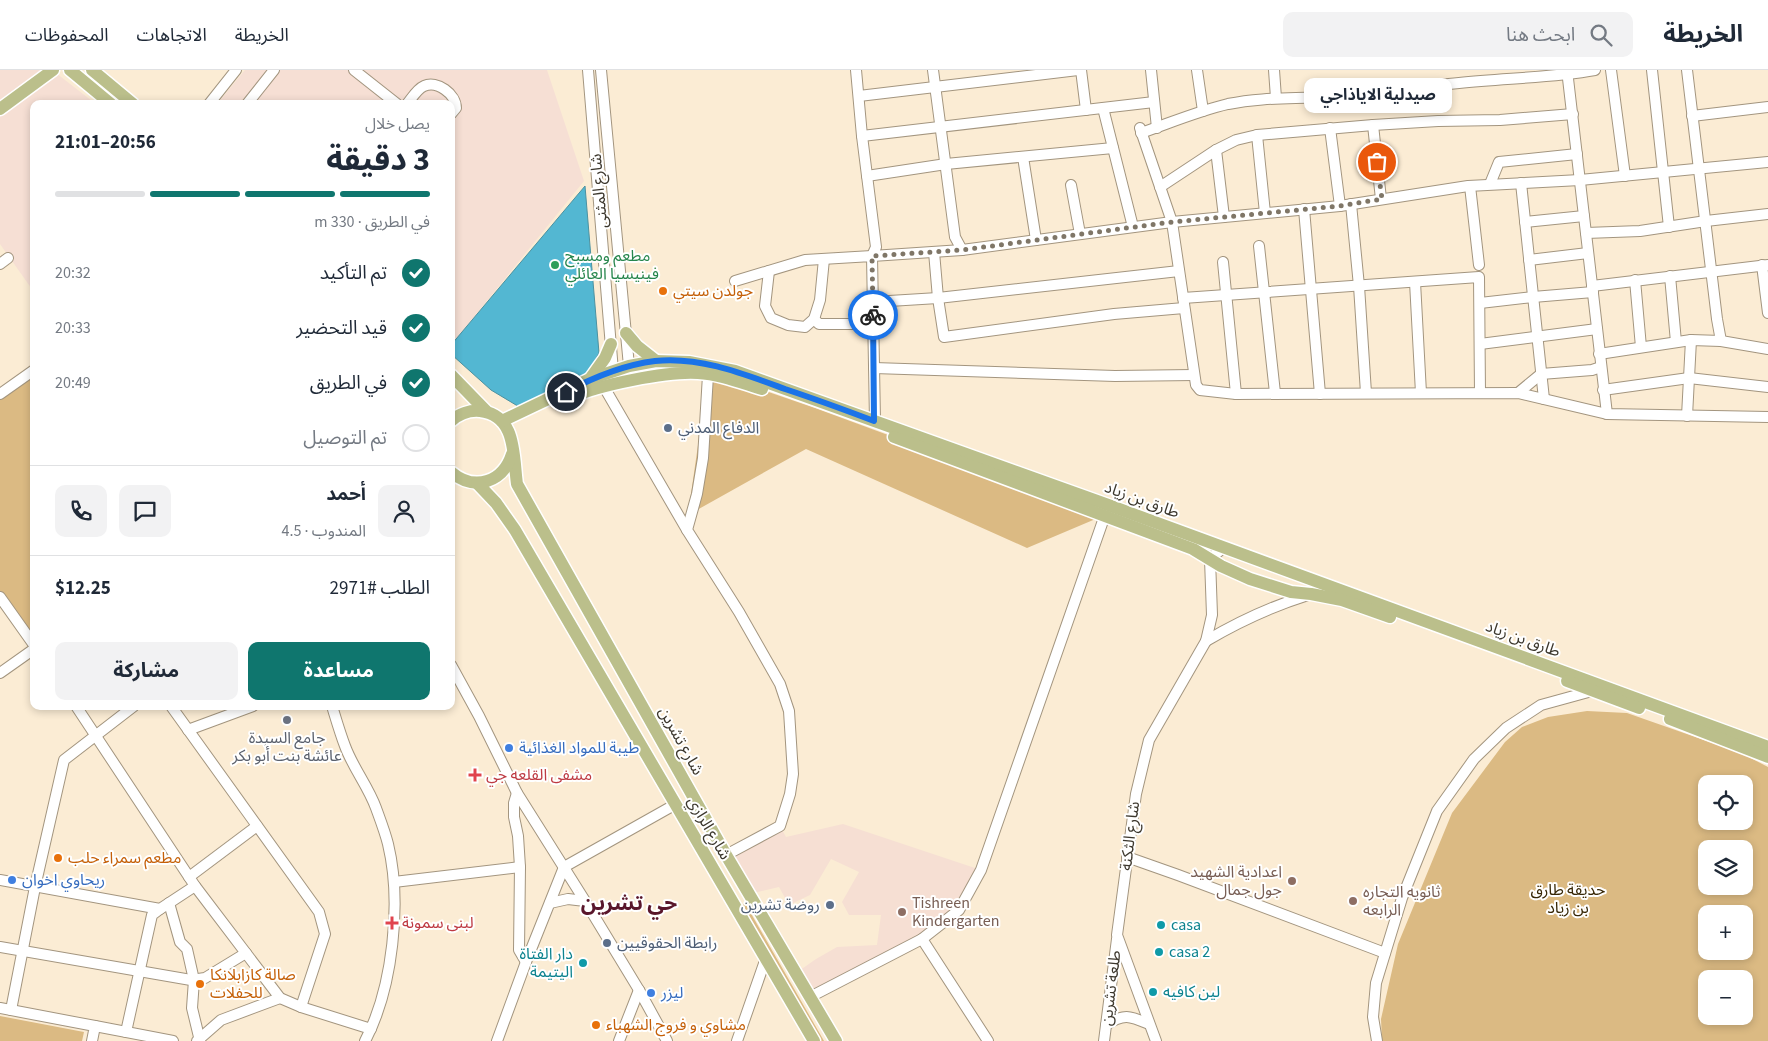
<!DOCTYPE html>
<html lang="ar">
<meta charset="utf-8">
<style>
:root{--surface:#fff;--page:#f2f2f3;--text:#1f2937;--muted:#747a83;--line:#e0e1e3;--accent:#0f766e}
body{margin:0;font-family:"Source Sans 3","Noto Sans Arabic",sans-serif;background:var(--page);color:var(--text);direction:rtl;height:100vh;display:flex;flex-direction:column;font-size:19px;white-space:nowrap}
*{box-sizing:border-box;margin:0}
p{font-size:16px;color:var(--muted)}
.icon{flex:none;width:28px;height:28px;fill:none;stroke:currentColor;stroke-width:2;stroke-linecap:round;stroke-linejoin:round}
.map{position:relative;flex:1;overflow:hidden;direction:ltr}
.details{position:absolute;left:30px;top:30px;width:425px;height:610px;display:flex;flex-direction:column;background:var(--surface);border-radius:10px;box-shadow:0 2px 8px #0003;direction:rtl}
.details>*{flex:none}
.controls{position:absolute;left:1698px;top:705px;display:grid;gap:10px}
.controls a{display:grid;place-items:center;width:55px;height:55px;border-radius:10px;background:var(--surface);box-shadow:0 2px 8px #0003;font-size:25px}
.pin{position:absolute;display:grid;place-items:center;width:42px;height:42px;color:#fff;margin:-21px;border:2px solid #fff;border-radius:50%;box-shadow:0 1px 5px #0007}
.courier{position:absolute;display:grid;place-items:center;width:50px;height:50px;margin:-25px;border:4px solid #1a73e8;border-radius:50%;background:#fff;color:#222;box-shadow:0 1px 6px #0007}
.bubble{position:absolute;height:35px;border-radius:10px;background:var(--surface);box-shadow:0 2px 8px #0003;font-size:16px;font-weight:700;line-height:35px;text-align:center;direction:rtl}
.summary em{font-style:normal;font-weight:700}
.summary div{display:flex;flex-direction:column-reverse}
.summary{display:flex;align-items:center;justify-content:space-between;height:85px;padding:0 25px}
h1{font-size:32px;font-weight:700;line-height:38px}
.bar{display:grid;grid-template-columns:repeat(4,1fr);gap:8px 5px;align-content:center;height:60px;padding:0 25px}
.bar i{height:6px;border-radius:4px;background:var(--line)}
.bar .current{background:var(--accent)}
.bar p{grid-column:span 4}
.line{display:flex;align-items:center;gap:12px;padding:0 25px;border-top:1px solid var(--line)}
.line div{flex:1}
.round{display:grid;place-items:center;flex:none;width:52px;height:52px;border-radius:10px;background:var(--page)}
ol{padding:0 25px;list-style:none}
li{display:flex;align-items:center;gap:15px;height:55px}
li p{margin-inline-start:auto}
li .icon{padding:5px;border-radius:50%;background:var(--accent);color:#fff;stroke-width:4}
li:last-child{color:var(--muted)}
li i{width:28px;height:28px;border:2px solid var(--line);border-radius:50%}
.action{display:flex;gap:10px;margin-top:auto;padding:10px 25px}
.action a{flex:1;height:58px;border-radius:10px;background:var(--accent);color:#fff;font-size:20px;font-weight:700;line-height:58px;text-align:center}
.action a+a{background:var(--page);color:var(--text)}
header{display:flex;align-items:center;gap:30px;box-sizing:border-box;height:70px;padding:0 25px;background:var(--surface);border-bottom:1px solid var(--line)}
header strong{font-size:24px}
nav{display:flex;gap:28px;margin-inline-start:auto;font-size:18px}
.search{width:350px;height:45px;background:var(--page);display:flex;align-items:center;gap:12px;box-sizing:border-box;padding:0 18px;border-radius:10px;color:var(--muted);font-size:19px}
.map>svg:first-child{display:block}
.industrial{fill:#f6dfd4}
.education{fill:#f6dfd3}
.green{fill:#dbba83;fill-rule:evenodd}
.water{fill:#53b7d2;stroke:#4c91a0}
.lines{fill:none;stroke-linecap:round;stroke-linejoin:round}
.minor-casing{stroke:#a3957f;stroke-width:12}
.major-casing{stroke:#fff;stroke-width:15}
.minor{stroke:#fff;stroke-width:10}
.major{stroke:#bbbf8b;stroke-width:12}
.done{stroke:#7f7667;stroke-width:5;stroke-dasharray:0 9}
.route{stroke:#1a73e8;stroke-width:6}
.leisure-dot{fill:#2e9e5b;stroke:#fff;stroke-width:2}
.food-dot{fill:#e8710a;stroke:#fff;stroke-width:2}
.service-dot{fill:#5c6f8a;stroke:#fff;stroke-width:2}
.worship-dot{fill:#6b7280;stroke:#fff;stroke-width:2}
.shop-dot{fill:#3f7fe0;stroke:#fff;stroke-width:2}
.health-dot{fill:#e0444e;stroke:#fff;stroke-width:2}
.education-dot{fill:#8d6e63;stroke:#fff;stroke-width:2}
.culture-dot{fill:#0f9aa8;stroke:#fff;stroke-width:2}
.labels{text-anchor:middle;dominant-baseline:central;stroke-width:4;stroke-linejoin:round;paint-order:stroke}
.street-label{font-size:16px;fill:#3c372d;stroke:#fff}
.leisure-label{font-size:16px;fill:#27864d;stroke:#fff;text-anchor:start}
.food-label{font-size:16px;fill:#c56008;stroke:#fff;text-anchor:start}
.service-label{font-size:16px;fill:#4e5e75;stroke:#fff;text-anchor:start}
.worship-label{font-size:16px;fill:#5b616d;stroke:#fff}
.shop-label{font-size:16px;fill:#366cbe;stroke:#fff;text-anchor:start}
.health-label{font-size:16px;fill:#be3a42;stroke:#fff;text-anchor:start}
.education-label{font-size:16px;fill:#785e54;stroke:#fff;text-anchor:start}
.park-label{font-size:16px;fill:#372706;stroke:#fff}
.culture-label{font-size:16px;fill:#0d838f;stroke:#fff;text-anchor:start}
.district-label{font-size:21px;font-weight:bold;fill:#59162b;stroke:#fff}
</style>
<header>
<strong>الخريطة</strong>
<div class="search"><svg class="icon" aria-label="search" viewBox="0 0 24 24"><circle cx="10" cy="10" r="6"/><path d="M15 15l6 6"/></svg>ابحث هنا</div>
<nav><a>الخريطة</a><a>الاتجاهات</a><a>المحفوظات</a></nav>
</header>
<div class="map">
<svg width="1768" height="971" viewBox="0 0 1768 971">
<rect width="100%" height="100%" fill="#fbecd4"/>
<g class="industrial">
<path d="M0 0H52L96 34H34V222L0 174Z"/>
<path d="M245 0H547L584 111 452 274 451 34H217Z"/>
</g>
<path class="education" d="M843 754 981 800 959 840 922 869 810 927 796 903 816 889 837 877 877 875 881 845H849L842 832 859 802 831 789 810 825 789 835 779 817 749 824 726 785 780 756 786 767Z"/>
<g class="green">
<path d="M34 300V575L0 527V324Z"/>
<path d="M708 305 760 319 815 338 1105 445 1027 478 806 379 688 445Z"/>
<path d="M1587 641 1627 643 1741 683 1768 697V971H1382L1381 949 1398 874 1452 743 1505 672 1522 657 1548 647ZM1706 714H1744V751H1706ZM1706 779H1744V816H1706ZM1706 844H1744V881H1706ZM1706 909H1744V946H1706Z"/>
<path d="M745 833 824 971H819L741 837Z"/>
<path d="M0 946 84 962 82 971H0Z"/>
</g>
<path class="water" d="M585 116 599 283 586 308 521 338 491 320 451 284V275Z"/>
<g class="lines">
<defs>
<g id="minor">
<path d="M354 0 397 34"/>
<path d="M588 0 613 301"/>
<path d="M601 0 629 296"/>
<path d="M856 0 862 66 876 177 872 186 962 180"/>
<path d="M933 0 955 167 962 180 1172 152 1340 136 1468 116 1580 110 1768 92"/>
<path d="M1081 0 1086 40"/>
<path d="M1151 0 1157 58"/>
<path d="M1197 0 1203 41"/>
<path d="M1274 0 1276 28"/>
<path d="M1567 0 1607 344 1768 347"/>
<path d="M1611 0 1625 106"/>
<path d="M1652 0 1669 157"/>
<path d="M1687 0 1717 249 1721 271"/>
<path d="M859 26 1078 0"/>
<path d="M209 34 236 0"/>
<path d="M247 34 274 0"/>
<path d="M407 34C412 28 417 19 424 16 437 10 456 24 456 38L451 44"/>
<path d="M1103 38 1133 157"/>
<path d="M1692 46 1768 37"/>
<path d="M1373 55 1381 129"/>
<path d="M1140 58 1172 152 1196 315 1200 320 1236 324 1518 323 1607 344"/>
<path d="M1330 58 1340 136"/>
<path d="M1141 63C1170 53 1198 41 1228 34 1262 27 1292 29 1326 27 1371 24 1415 17 1459 13 1504 8 1550 8 1595 0"/>
<path d="M1257 65 1265 143"/>
<path d="M862 66 1154 32"/>
<path d="M1216 80 1224 147"/>
<path d="M1023 87 1036 170"/>
<path d="M867 106 946 94 1113 78"/>
<path d="M1521 113 1544 329"/>
<path d="M1490 114 1499 92 1577 84"/>
<path d="M1071 115 1080 164"/>
<path d="M1470 116 1479 195"/>
<path d="M1160 117 1216 80 1236 70 1257 65 1373 55 1438 51 1500 50 1573 44"/>
<path d="M1351 134 1359 216 1366 323"/>
<path d="M1304 139 1320 324"/>
<path d="M1525 152 1584 146"/>
<path d="M1586 163 1640 161 1706 151 1768 144"/>
<path d="M1259 176 1275 323"/>
<path d="M934 182 938 228 944 267 1114 244 1184 238"/>
<path d="M1529 190 1588 183"/>
<path d="M1223 192 1236 324"/>
<path d="M0 194 8 188"/>
<path d="M1762 195 1768 243"/>
<path d="M769 201 765 236 771 248 788 255 805 257 814 249 820 230 824 189"/>
<path d="M1670 206 1676 272"/>
<path d="M1635 210 1641 277"/>
<path d="M735 211 805 190 872 186 875 351"/>
<path d="M1415 212 1421 323"/>
<path d="M1592 216 1768 195"/>
<path d="M1183 228 1479 207 1480 323"/>
<path d="M873 232 938 228 1179 201"/>
<path d="M1480 233 1533 227 1593 222"/>
<path d="M814 249 819 254H873"/>
<path d="M1480 274 1597 259"/>
<path d="M1599 284 1691 270 1721 271 1768 279"/>
<path d="M874 298 1115 306 1194 305"/>
<path d="M708 305 703 388 697 424 687 460 739 542 780 614 789 641 793 704 790 724 780 756 726 785"/>
<path d="M604 317 687 460"/>
<path d="M1603 320 1689 308 1768 317"/>
<path d="M1518 323 1541 304 1592 300 1601 297"/>
<path d="M0 324 34 300"/>
<path d="M1687 346 1691 270"/>
<path d="M0 527 34 575"/>
<path d="M1206 571C1238 552 1273 536 1308 525"/>
<path d="M451 595 479 646 517 723 585 831 639 920 667 971"/>
<path d="M0 603 34 579"/>
<path d="M76 636 195 816 280 928 301 937 371 959"/>
<path d="M171 636 319 842 325 864 301 937"/>
<path d="M332 636C336 649 340 663 345 676 353 698 368 716 376 738 380 749 385 762 388 774 402 832 393 918 365 971"/>
<path d="M188 660 253 636"/>
<path d="M517 723 514 733V747L518 766 520 797 519 880 526 892"/>
<path d="M1127 787 1178 805 1385 883"/>
<path d="M189 807 257 756"/>
<path d="M0 810 160 839 195 816"/>
<path d="M394 812 520 797"/>
<path d="M169 833 180 872 187 879 194 910 192 938 200 971"/>
<path d="M550 833 568 829 585 831"/>
<path d="M922 869 988 971"/>
<path d="M0 877 191 910 205 908 246 883"/>
<path d="M810 927 922 869 959 840 981 800 1105 445"/>
<path d="M0 938 95 956 92 971"/>
<path d="M11 940 35 817 64 690 134 636"/>
<path d="M1106 955C1124 943 1130 946 1149 954"/>
<path d="M95 956 173 971"/>
<path d="M126 962 152 845 160 839"/>
<path d="M197 971 221 950 280 928"/>
<path d="M497 971 526 892 564 797 676 734"/>
<path d="M619 971 639 920"/>
<path d="M737 971 766 888"/>
<path d="M1104 971 1117 869"/>
<path d="M1156 971 1117 865 1136 724 1149 670 1206 571 1212 545 1210 489 1223 478"/>
<path d="M1377 971 1373 947 1376 913 1402 828 1437 741 1474 689 1506 658 1541 635 1592 621"/>
</g>
<g id="major">
<path d="M70 0 111 34"/>
<path d="M92 0 133 34"/>
<path d="M0 39 53 0"/>
<path d="M626 263 637 276 656 291"/>
<path d="M451 305 487 342"/>
<path d="M590 309 605 288 611 274"/>
<path d="M570 328C597 315 668 301 698 303 720 304 742 313 762 319"/>
<path d="M451 351C459 344 470 340 480 341 517 345 513 386 517 414L726 785 836 971"/>
<path d="M502 351 590 309 629 296 656 291 689 292 735 301 1111 436 1768 677"/>
<path d="M894 367 1193 479 1221 496 1250 509 1291 522 1311 524 1342 530 1390 547"/>
<path d="M451 402C475 422 503 412 512 384"/>
<path d="M477 413 496 433 515 460 814 971"/>
<path d="M1567 611 1639 638"/>
<path d="M1670 649 1768 687"/>
</g>
</defs>
<use href="#minor" class="minor-casing"/>
<use href="#major" class="major-casing"/>
<use href="#minor" class="minor"/>
<use href="#major" class="major"/>
</g>
<g class="lines">
<path class="done" d="M873 245 872 186 962 180 1172 152 1340 136 1382 129 1377 92"/>
<path class="route" d="M566 322C594 307 623 295 655 291 699 286 744 304 785 319 815 329 845 340 874 351L873 245"/>
</g>
<circle class="leisure-dot" cx="555" cy="195" r="5"/>
<g class="food-dot">
<circle cx="663" cy="221" r="5"/>
<circle cx="58" cy="788" r="5"/>
<circle cx="200" cy="914" r="5"/>
<circle cx="596" cy="955" r="5"/>
</g>
<g class="service-dot">
<circle cx="668" cy="358" r="5"/>
<circle cx="830" cy="835" r="5"/>
<circle cx="607" cy="873" r="5"/>
</g>
<circle class="worship-dot" cx="287" cy="650" r="5"/>
<g class="shop-dot">
<circle cx="509" cy="678" r="5"/>
<circle cx="12" cy="810" r="5"/>
<circle cx="651" cy="923" r="5"/>
</g>
<g class="health-dot">
<path d="M472.5 697.5h5v5h5v5h-5v5h-5v-5h-5v-5h5z"/>
<path d="M389.5 845.5h5v5h5v5h-5v5h-5v-5h-5v-5h5z"/>
</g>
<g class="education-dot">
<circle cx="1292" cy="811" r="5"/>
<circle cx="1353" cy="831" r="5"/>
<circle cx="902" cy="842" r="5"/>
</g>
<g class="culture-dot">
<circle cx="1161" cy="855" r="5"/>
<circle cx="1159" cy="882" r="5"/>
<circle cx="583" cy="893" r="5"/>
<circle cx="1153" cy="922" r="5"/>
</g>
<g class="labels">
<g class="street-label">
<text transform="translate(599 121) rotate(-95)">شارع المثنى</text>
<text transform="translate(1142 430) rotate(20)">طارق بن زياد</text>
<text transform="translate(1523 569) rotate(20)">طارق بن زياد</text>
<text transform="translate(681 671) rotate(61)">شارع تشرين</text>
<text transform="translate(709 758) rotate(60)">شارع الرازي</text>
<text transform="translate(1130 766) rotate(-83)">شارع الثكنة</text>
<text transform="translate(1111 918) rotate(-83)">طلعة تشرين</text>
</g>
<g class="leisure-label">
<text x="565" y="186">مطعم ومسبح<tspan x="565" dy="18">فينيسيا العائلي</tspan></text>
</g>
<g class="food-label">
<text x="673" y="221">جولدن سيتي</text>
<text x="68" y="788">مطعم سمراء حلب</text>
<text x="210" y="905">صالة كازابلانكا<tspan x="210" dy="18">للحفلات</tspan></text>
<text x="606" y="955">مشاوي و فروج الشهباء</text>
</g>
<g class="service-label">
<text x="678" y="358">الدفاع المدني</text>
<text x="820" y="835" text-anchor="end">روضة تشرين</text>
<text x="617" y="873">رابطة الحقوقيين</text>
</g>
<g class="worship-label">
<text x="287" y="668">جامع السيدة<tspan x="287" dy="18">عائشة بنت أبو بكر</tspan></text>
</g>
<g class="shop-label">
<text x="519" y="678">طيبة للمواد الغذائية</text>
<text x="22" y="810">ريحاوي اخوان</text>
<text x="661" y="923">ليزر</text>
</g>
<g class="health-label">
<text x="486" y="705">مشفى القلعه جي</text>
<text x="402" y="853">لبنى سمونة</text>
</g>
<g class="education-label">
<text x="1282" y="802" text-anchor="end">اعدادية الشهيد<tspan x="1282" dy="18">جول جمال</tspan></text>
<text x="1363" y="822">ثانويه التجاره<tspan x="1363" dy="18">الرابعه</tspan></text>
<text x="912" y="833">Tishreen<tspan x="912" dy="18">Kindergarten</tspan></text>
</g>
<g class="park-label">
<text x="1568" y="820">حديقة طارق<tspan x="1568" dy="18">بن زياد</tspan></text>
</g>
<g class="culture-label">
<text x="1171" y="855">casa</text>
<text x="1169" y="882">casa 2</text>
<text x="573" y="884" text-anchor="end">دار الفتاة<tspan x="573" dy="18">اليتيمة</tspan></text>
<text x="1163" y="922">لين كافيه</text>
</g>
<g class="district-label">
<text x="629" y="833">حي تشرين</text>
</g>
</g>
</svg>
<div class="controls">
<a><svg class="icon" aria-label="locate" viewBox="0 0 24 24"><circle cx="12" cy="12" r="6"/><path d="M12 2v4M12 18v4M2 12h4M18 12h4"/></svg></a>
<a><svg class="icon" aria-label="layers" viewBox="0 0 24 24"><path d="M12 4l9 5-9 5-9-5zM3 14l9 5 9-5"/></svg></a>
<a>+</a>
<a>−</a>
</div>
<div class="pin" style="left:1377px;top:92px;background:#ea580c"><svg class="icon" aria-label="bag" viewBox="0 0 24 24"><path d="M5 8h14l-1 12H6zM9 8a3 3 0 0 1 6 0"/></svg></div>
<div class="pin" style="left:566px;top:322px;background:#1f2937"><svg class="icon" aria-label="home" viewBox="0 0 24 24"><path d="M3 11l9-7 9 7M6 9v11h12V9"/></svg></div>
<div class="courier" style="left:873px;top:245px"><svg class="icon" aria-label="bike" viewBox="0 0 24 24"><circle cx="6" cy="16" r="4"/><circle cx="18" cy="16" r="4"/><path d="M6 16l4-8h5l3 8M10 8l3 8H6M13 5h3"/></svg></div>
<div class="bubble" style="left:1304px;top:8px;width:148px">صيدلية الاياذاجي</div>
<section class="details">
<div class="summary"><div><h1>3 دقيقة</h1><p>يصل خلال</p></div><em>20:56–21:01</em></div>
<div class="bar"><i class="current"></i><i class="current"></i><i class="current"></i><i></i><p>في الطريق · 330 m</p></div>
<ol>
<li><svg class="icon" aria-label="check" viewBox="0 0 24 24"><path d="M5 12l5 5 9-10"/></svg>تم التأكيد<p>20:32</p></li>
<li><svg class="icon" aria-label="check" viewBox="0 0 24 24"><path d="M5 12l5 5 9-10"/></svg>قيد التحضير<p>20:33</p></li>
<li><svg class="icon" aria-label="check" viewBox="0 0 24 24"><path d="M5 12l5 5 9-10"/></svg>في الطريق<p>20:49</p></li>
<li><i></i>تم التوصيل</li>
</ol>
<div class="line" style="height:90px"><a class="round"><svg class="icon" aria-label="person" viewBox="0 0 24 24"><circle cx="12" cy="8" r="4"/><path d="M4 21q1-7 8-7t8 7"/></svg></a><div><b>أحمد</b><p>المندوب · 4.5</p></div><a class="round"><svg class="icon" aria-label="chat" viewBox="0 0 24 24"><path d="M4 5h16v11H9l-5 4z"/></svg></a><a class="round"><svg class="icon" aria-label="phone" viewBox="0 0 24 24"><path d="M5 4h4l2 5-3 2q2 4 5 5l2-3 5 2v4C11 20 4 13 5 4z"/></svg></a></div>
<div class="line" style="height:65px"><div>الطلب #2971</div><b>$12.25</b></div>
<div class="action"><a>مساعدة</a><a>مشاركة</a></div>
</section>
</div>
